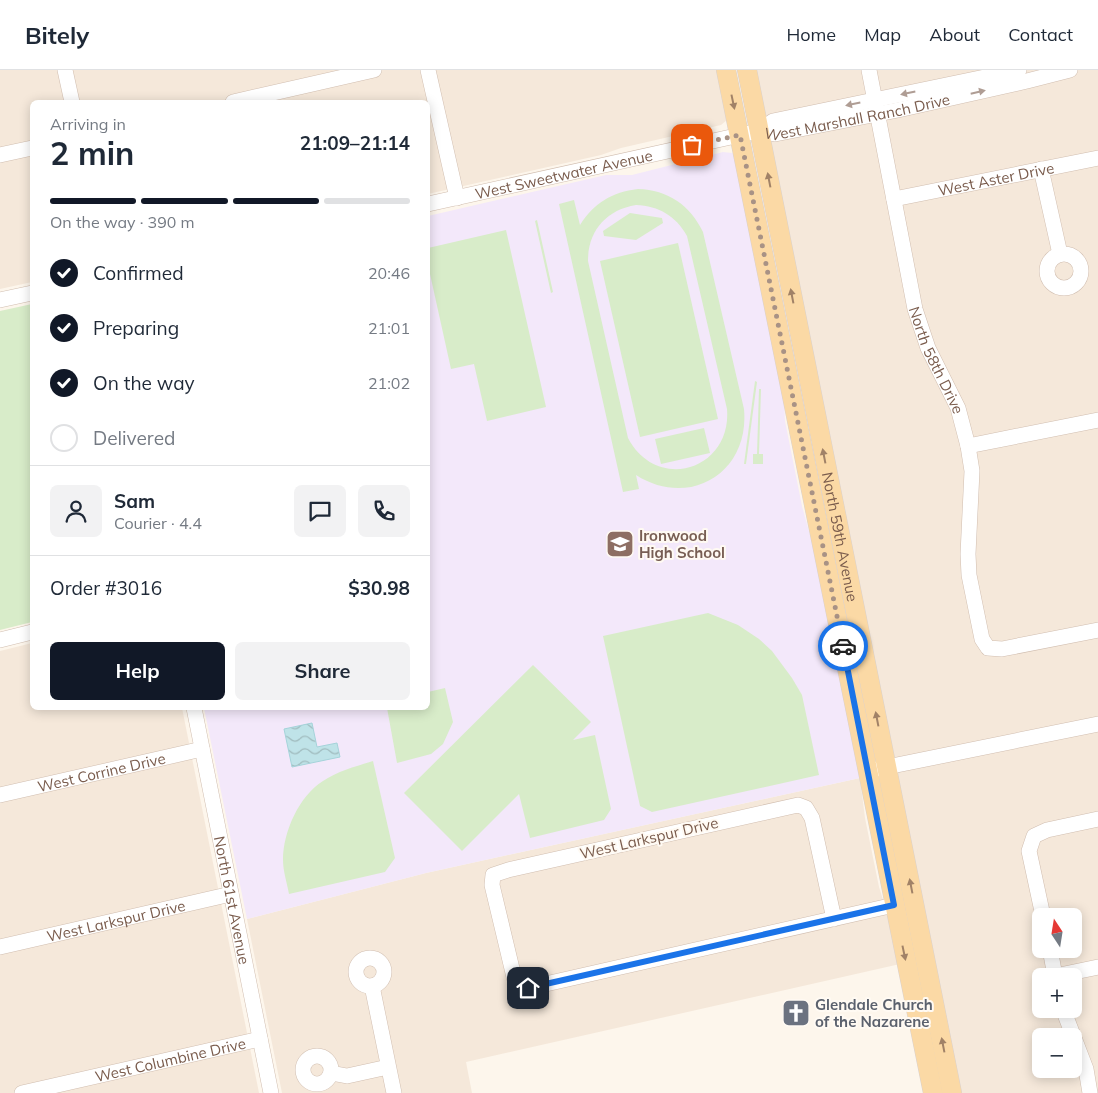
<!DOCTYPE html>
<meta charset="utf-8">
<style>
:root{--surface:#fff;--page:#f2f2f3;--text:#1f2937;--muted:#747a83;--line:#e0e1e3;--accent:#111827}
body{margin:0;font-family:Mulish,sans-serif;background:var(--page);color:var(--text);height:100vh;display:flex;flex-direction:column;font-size:19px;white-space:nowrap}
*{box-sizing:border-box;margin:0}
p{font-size:16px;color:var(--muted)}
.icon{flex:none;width:28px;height:28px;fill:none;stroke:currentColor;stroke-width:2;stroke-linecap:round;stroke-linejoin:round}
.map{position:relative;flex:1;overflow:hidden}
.sheet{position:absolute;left:30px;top:30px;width:400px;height:610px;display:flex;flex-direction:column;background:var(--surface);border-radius:8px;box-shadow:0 2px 12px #0003}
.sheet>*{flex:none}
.needle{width:32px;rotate:348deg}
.tools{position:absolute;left:1032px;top:838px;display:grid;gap:10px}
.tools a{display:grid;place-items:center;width:50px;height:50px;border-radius:8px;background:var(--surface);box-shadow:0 2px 12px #0003;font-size:25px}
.pin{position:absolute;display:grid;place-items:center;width:42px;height:42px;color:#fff;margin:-21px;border-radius:10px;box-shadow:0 2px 8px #0006}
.courier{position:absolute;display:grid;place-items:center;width:50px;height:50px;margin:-25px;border:4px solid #1a73e8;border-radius:50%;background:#fff;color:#222;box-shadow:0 1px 6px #0007}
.head em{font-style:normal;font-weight:700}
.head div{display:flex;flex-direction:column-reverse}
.head{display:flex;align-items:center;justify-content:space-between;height:85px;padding:0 20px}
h1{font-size:32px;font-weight:700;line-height:38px}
.bar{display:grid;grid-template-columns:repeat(4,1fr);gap:8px 5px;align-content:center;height:60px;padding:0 20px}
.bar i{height:6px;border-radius:4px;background:var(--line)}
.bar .current{background:var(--accent)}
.bar p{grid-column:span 4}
.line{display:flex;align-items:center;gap:12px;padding:0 20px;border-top:1px solid var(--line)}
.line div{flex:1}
.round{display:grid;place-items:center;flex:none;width:52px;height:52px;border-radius:8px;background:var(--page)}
ol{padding:0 20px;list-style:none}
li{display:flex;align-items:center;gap:15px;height:55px}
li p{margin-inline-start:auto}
li .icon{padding:5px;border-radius:50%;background:var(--accent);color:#fff;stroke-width:4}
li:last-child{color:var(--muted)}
li i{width:28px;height:28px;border:2px solid var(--line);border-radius:50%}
.button{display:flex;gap:10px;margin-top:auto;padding:10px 20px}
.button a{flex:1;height:58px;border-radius:8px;background:var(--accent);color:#fff;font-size:20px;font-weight:700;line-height:58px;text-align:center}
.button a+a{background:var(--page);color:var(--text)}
header{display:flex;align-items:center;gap:30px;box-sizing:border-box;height:70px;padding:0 25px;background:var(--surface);border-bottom:1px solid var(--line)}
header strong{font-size:24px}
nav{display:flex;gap:28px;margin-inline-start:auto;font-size:18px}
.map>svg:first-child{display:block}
.residential{fill:#f5e8da;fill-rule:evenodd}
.education{fill:#f3e8fa}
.park{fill:#d8ecc9;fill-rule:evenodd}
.water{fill:url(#water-waves);stroke:#a5d3da}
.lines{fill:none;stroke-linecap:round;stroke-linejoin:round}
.minor-casing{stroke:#d1beb0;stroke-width:16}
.major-casing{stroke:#dad1cd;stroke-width:20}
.minor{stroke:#fff;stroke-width:15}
.major{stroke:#fbd9a5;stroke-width:19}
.oneway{fill:#af9d94}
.oneway2{fill:#a18267}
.done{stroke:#a89285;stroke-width:5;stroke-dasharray:0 9}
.route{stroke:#1a73e8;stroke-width:6}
.labels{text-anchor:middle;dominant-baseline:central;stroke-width:4;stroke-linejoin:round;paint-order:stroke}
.street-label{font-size:15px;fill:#7a5c4d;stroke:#fffaf3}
.education-label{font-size:15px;font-weight:bold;fill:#785e54;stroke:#fffaf3;text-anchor:start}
.worship-label{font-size:15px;font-weight:bold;fill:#5b616d;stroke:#fffaf3;text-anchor:start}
</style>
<header>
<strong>Bitely</strong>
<nav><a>Home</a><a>Map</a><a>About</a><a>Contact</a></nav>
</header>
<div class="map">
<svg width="1098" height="1023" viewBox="0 0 1098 1023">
<defs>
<pattern id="water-waves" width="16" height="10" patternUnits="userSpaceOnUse" patternTransform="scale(1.25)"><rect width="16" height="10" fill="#bfe3e8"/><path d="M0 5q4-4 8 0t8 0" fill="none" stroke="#a0bbbe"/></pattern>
</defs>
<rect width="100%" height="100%" fill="#fdf6ec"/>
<g class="residential">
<path d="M0 0H719L727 50 721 55 621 78 601 85 428 124V32H32V212L0 219Z"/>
<path d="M754 0H1098V1023H960ZM1041 846H1074V879H1041ZM1041 906H1074V939H1041ZM1041 966H1074V999H1041Z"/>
<path d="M32 573V638H182L259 1023H0V581Z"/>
<path d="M860 708 865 748 879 817 891 855 900 894 466 992 472 1023H282L247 849 426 803Z"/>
</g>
<path class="education" d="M723 82 732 83 738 88 783 311 785 351 802 436 823 512 860 708 426 803 247 849 204 638H428V146L606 105H632Z"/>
<g class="park">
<path d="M638 119C668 120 690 135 703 162L744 339C750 403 689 439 636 405L639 419 623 422 559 134 574 130 580 155C594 133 612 122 638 119ZM636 135C659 136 676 146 687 166L727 339C732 400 657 423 628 368L588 191C588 161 606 140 636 135Z"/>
<path d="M630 143 662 148 663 153 636 170 604 166 603 161Z"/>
<path d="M537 150 553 222 551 223 535 151Z"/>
<path d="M506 160 546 337 487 351 474 294 451 299 428 195V178Z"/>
<path d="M678 173 718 349 640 367 600 191Z"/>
<path d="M32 234V552L0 560V241Z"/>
<path d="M755 311 757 312 746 394H744Z"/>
<path d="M759 319H761L759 384H763V394H753V384H757Z"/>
<path d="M704 358 710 383 661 394 655 369Z"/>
<path d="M708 543 738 555 759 569 772 581 792 608 802 625 819 705 652 742 640 736 603 566Z"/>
<path d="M533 595 591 652 573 670 595 665 611 739 604 750 530 768 519 724 462 781 404 723Z"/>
<path d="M445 618 453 652 443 674 431 684 397 693 387 638H428V622Z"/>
<path d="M373 691 395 788 385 802 289 824C287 813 283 801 283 790 283 762 299 726 323 711 338 701 357 696 373 691Z"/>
</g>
<path class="water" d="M312 653 317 677 337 673 340 687 292 697 284 659Z"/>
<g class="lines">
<defs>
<g id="minor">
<path d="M65 0 72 32"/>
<path d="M428 0 457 128"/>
<path id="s1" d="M869 0 915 239 928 278 958 338 968 376 972 401 968 484 969 505 982 569 988 578 1002 579 1098 560"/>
<path d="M233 32 374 0"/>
<path d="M759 61 773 51 1019 0"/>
<path d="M0 85 32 78"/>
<path d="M1041 99 1060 184"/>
<path id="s2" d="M894 129 1098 88"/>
<path id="s3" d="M428 134 740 65 759 61 775 64 898 40 1027 11 1070 0"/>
<circle cx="1064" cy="201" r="17"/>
<path d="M0 230 32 223"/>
<path d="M968 376 1098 350"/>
<path d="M0 570 32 562"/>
<path id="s4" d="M194 638 271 1023"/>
<path d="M877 699 1098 654"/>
<path id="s5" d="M0 725 202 679"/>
<path d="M1043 846 1029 781 1034 766 1047 760 1098 749"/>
<path d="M834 849 812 748 806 738 798 735 508 800 493 805 492 815 514 907 518 917 528 918 894 835"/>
<path id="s6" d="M0 877 231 824"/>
<path d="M1050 879 1055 906"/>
<circle cx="370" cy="902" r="14"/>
<path d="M1055 906 1098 897"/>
<path d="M372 916 394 1023"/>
<path d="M1063 939 1086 999 1090 1023"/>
<circle cx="317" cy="1000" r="14"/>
<path d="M331 1003 347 1006 388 997"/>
<path id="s7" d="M22 1023 260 969"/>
</g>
<g id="major">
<path d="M726 0 933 1023"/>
<path id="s8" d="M747 0 952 1023"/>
</g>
</defs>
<use href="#minor" class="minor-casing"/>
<use href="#major" class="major-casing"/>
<use href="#minor" class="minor"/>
<use href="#major" class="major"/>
</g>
<defs><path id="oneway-solid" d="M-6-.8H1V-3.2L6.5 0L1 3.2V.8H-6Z" transform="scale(1.25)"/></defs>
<g class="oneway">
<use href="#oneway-solid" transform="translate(978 22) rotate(-13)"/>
<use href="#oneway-solid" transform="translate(908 23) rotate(168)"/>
<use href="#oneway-solid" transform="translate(853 34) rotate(168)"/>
</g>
<g class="oneway2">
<use href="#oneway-solid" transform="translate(733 32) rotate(78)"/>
<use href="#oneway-solid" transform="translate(769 110) rotate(-101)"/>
<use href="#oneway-solid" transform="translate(792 226) rotate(-101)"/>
<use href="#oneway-solid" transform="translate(824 386) rotate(-101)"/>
<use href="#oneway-solid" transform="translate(877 649) rotate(-101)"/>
<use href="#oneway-solid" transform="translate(911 816) rotate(-101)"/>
<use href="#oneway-solid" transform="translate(904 883) rotate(78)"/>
<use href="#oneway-solid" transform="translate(943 975) rotate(-101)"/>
</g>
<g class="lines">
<path class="done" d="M692 75 740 65 843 576"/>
<path class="route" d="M528 918 894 835 843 576"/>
</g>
<defs>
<symbol id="school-square" viewBox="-11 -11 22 22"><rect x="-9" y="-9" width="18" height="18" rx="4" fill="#8d6e63" stroke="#fffaf3"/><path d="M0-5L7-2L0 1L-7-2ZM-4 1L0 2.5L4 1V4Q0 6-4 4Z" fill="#fff"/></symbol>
<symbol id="church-square" viewBox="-11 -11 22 22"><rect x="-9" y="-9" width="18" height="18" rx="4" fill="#6b7280" stroke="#fffaf3"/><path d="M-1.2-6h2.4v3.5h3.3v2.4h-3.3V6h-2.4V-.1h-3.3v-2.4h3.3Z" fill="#fff"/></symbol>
</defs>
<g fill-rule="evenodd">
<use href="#school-square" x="604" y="458" width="32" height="32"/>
<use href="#church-square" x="780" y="927" width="32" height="32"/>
</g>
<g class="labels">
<g class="street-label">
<text stroke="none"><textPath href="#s3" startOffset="439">West Marshall Ranch Drive</textPath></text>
<text stroke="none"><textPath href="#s3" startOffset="139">West Sweetwater Avenue</textPath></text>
<text stroke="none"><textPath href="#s2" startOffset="104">West Aster Drive</textPath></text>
<text stroke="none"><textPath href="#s1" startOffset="299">North 58th Drive</textPath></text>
<text stroke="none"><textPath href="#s8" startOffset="476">North 59th Avenue</textPath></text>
<text stroke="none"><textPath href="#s5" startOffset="104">West Corrine Drive</textPath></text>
<text transform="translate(649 768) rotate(-13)">West Larkspur Drive</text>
<text stroke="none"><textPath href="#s4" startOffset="196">North 61st Avenue</textPath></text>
<text stroke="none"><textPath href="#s6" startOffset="119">West Larkspur Drive</textPath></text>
<text stroke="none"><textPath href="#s7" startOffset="152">West Columbine Drive</textPath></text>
</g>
<g class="education-label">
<text x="639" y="465">Ironwood<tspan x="639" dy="17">High School</tspan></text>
</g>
<g class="worship-label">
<text x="815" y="934">Glendale Church<tspan x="815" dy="17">of the Nazarene</tspan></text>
</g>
</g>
</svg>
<div class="tools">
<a><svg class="needle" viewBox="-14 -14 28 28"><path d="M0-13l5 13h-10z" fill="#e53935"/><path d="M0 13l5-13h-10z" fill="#747a83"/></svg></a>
<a>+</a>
<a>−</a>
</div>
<div class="pin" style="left:692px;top:75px;background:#ea580c"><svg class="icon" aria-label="bag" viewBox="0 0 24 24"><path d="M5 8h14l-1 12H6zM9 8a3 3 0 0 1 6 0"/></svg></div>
<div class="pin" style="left:528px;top:918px;background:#1f2937"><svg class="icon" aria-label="home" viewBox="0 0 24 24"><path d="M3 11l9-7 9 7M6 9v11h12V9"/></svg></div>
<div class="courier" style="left:843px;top:576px"><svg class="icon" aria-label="car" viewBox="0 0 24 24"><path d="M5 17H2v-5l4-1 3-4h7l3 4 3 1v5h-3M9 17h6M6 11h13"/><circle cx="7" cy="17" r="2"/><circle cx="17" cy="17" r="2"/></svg></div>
<section class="sheet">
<div class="head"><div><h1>2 min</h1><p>Arriving in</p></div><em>21:09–21:14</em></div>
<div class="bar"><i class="current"></i><i class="current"></i><i class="current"></i><i></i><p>On the way · 390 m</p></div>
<ol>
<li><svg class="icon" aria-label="check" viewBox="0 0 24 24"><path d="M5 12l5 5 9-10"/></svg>Confirmed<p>20:46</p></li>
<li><svg class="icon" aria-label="check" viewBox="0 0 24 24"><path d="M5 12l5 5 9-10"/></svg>Preparing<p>21:01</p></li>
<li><svg class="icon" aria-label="check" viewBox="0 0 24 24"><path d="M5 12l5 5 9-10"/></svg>On the way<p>21:02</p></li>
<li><i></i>Delivered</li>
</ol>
<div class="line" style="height:90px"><a class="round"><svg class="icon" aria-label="person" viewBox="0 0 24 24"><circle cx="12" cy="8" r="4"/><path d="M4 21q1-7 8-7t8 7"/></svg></a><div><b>Sam</b><p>Courier · 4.4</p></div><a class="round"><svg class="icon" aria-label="chat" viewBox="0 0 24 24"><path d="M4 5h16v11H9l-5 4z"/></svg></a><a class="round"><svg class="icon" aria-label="phone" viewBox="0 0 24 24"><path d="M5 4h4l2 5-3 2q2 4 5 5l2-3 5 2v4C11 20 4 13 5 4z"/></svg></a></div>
<div class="line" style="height:65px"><div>Order #3016</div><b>$30.98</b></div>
<div class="button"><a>Help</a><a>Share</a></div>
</section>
</div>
